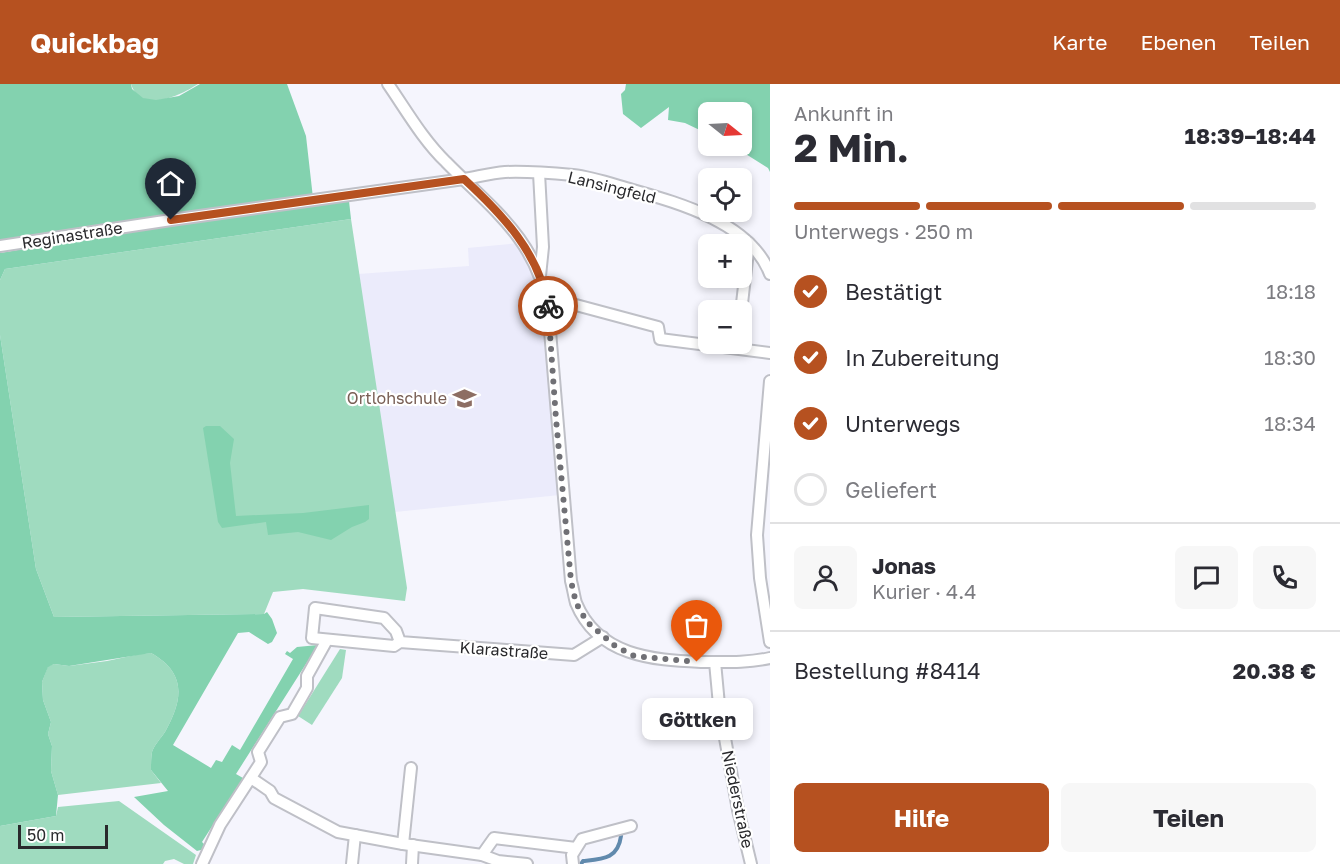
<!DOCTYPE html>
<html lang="de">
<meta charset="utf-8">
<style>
:root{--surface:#fff;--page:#f7f7f7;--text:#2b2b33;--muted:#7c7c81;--line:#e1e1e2;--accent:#b65120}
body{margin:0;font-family:"Golos Text",sans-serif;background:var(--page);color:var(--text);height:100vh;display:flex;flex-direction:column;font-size:22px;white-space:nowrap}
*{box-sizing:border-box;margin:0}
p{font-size:20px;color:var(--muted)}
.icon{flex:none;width:33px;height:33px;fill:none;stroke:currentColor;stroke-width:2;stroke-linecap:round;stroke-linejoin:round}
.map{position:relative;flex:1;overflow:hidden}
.side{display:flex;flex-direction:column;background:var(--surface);width:570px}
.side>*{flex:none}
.needle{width:39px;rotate:108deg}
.buttons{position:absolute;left:698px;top:18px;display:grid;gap:12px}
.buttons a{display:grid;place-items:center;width:54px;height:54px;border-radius:9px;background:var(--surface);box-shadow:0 3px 9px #0003;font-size:30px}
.scale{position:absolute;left:18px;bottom:15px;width:90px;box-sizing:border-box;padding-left:6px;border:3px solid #29292c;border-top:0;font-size:16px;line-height:21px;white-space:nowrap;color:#29292c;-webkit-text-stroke:4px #fff;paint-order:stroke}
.pin{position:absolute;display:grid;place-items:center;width:51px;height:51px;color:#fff;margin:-62px -26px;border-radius:50% 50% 50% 0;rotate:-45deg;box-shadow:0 0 6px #0007}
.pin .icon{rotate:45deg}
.courier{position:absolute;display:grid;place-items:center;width:60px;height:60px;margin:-30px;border:4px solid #b65120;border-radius:50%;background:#fff;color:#222;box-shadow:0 2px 8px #0007}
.bubble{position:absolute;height:42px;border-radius:9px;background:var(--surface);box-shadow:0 3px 9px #0003;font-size:20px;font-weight:700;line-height:42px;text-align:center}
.summary em{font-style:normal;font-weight:700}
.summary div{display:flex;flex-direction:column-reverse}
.summary{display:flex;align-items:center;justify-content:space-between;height:102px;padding:0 24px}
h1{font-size:39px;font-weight:700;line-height:45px}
.bar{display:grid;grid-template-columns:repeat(4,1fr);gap:9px 6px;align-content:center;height:72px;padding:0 24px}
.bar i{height:8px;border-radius:4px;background:var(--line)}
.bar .selected{background:var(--accent)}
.bar p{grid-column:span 4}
.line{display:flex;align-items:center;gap:15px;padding:0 24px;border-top:2px solid var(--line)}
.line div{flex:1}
.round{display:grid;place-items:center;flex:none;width:63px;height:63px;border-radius:9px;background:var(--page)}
ol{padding:0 24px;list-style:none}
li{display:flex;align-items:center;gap:18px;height:66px}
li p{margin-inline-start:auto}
li .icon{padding:6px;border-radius:50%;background:var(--accent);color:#fff;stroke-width:4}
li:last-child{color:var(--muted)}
li i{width:33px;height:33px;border:3px solid var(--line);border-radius:50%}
.button{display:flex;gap:12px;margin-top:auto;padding:12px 24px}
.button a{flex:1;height:69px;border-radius:9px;background:var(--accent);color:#fff;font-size:24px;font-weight:700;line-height:69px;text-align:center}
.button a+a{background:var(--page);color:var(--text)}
header{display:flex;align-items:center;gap:36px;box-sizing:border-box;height:84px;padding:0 30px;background:var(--accent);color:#fff}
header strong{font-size:28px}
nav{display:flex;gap:33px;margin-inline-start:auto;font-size:21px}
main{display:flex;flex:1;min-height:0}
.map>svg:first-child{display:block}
.built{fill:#ebebfb}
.green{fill:#9fdbbf}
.forest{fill:#83d2af}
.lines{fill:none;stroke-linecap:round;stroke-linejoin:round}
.stream{stroke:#618aad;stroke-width:4}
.minor-casing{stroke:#bfc0c7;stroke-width:14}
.minor{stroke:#fff;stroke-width:10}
.done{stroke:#707075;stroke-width:6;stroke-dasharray:0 10.8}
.route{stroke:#b65120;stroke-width:8}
.labels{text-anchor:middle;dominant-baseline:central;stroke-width:4.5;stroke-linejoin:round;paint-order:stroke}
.street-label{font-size:16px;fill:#29292c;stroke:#fff}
.education-label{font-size:16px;fill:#785e54;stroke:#fff;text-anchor:end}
</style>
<header>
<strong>Quickbag</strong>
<nav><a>Karte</a><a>Ebenen</a><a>Teilen</a></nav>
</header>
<main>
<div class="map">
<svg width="770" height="780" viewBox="0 0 770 780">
<rect width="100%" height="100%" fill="#f5f5fd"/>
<path class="built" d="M519 159 531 176 545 223 560 411 395 428 358 190 469 182 468 164Z"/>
<g class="green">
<path d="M131 0H198C181 11 141 31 131 0Z"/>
<path d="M351 135 407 504 405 517 303 505 273 508 264 530 54 533 36 485 0 251V196L5 185Z"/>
<path d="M340 565 346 566 342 594 312 641 298 632Z"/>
<path d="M151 569C187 589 183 616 165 648 161 654 154 661 152 668 151 673 151 681 151 686L161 699 58 711 51 687 52 662 48 650 51 638 43 616 42 598 48 582 54 580 69 582 107 577 140 570Z"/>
<path d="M119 717 196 771 193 780H184L174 775 165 777 163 780H0V742L56 732 58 723Z"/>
</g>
<g class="forest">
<path d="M0 0H131L132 5 143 14 156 16 179 12 200 0H287L306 52 313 114 0 159Z"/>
<path d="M626 0H770V88L768 84 733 62H741V28H708V50L685 39 668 36 669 23 641 44 623 30 621 10 625 6Z"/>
<path d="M349 117 351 135 5 185 0 196V169L171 140Z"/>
<path d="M0 251 36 485 54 533 264 530 267 528 272 535 277 549 272 558 268 560 249 548 238 549 173 661 211 684 216 676 222 678 232 661 240 666 293 575 285 570 287 567 290 569 297 563 318 561 236 690 243 694 202 758 208 764 197 767 164 741 134 713 168 707 151 686C151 681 151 673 152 668 154 661 161 654 165 648 183 616 187 589 151 569L69 582 54 580 48 583 42 598 43 616 51 638 48 650 52 662 51 687 58 711 56 732 0 742Z"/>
<path d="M206 342H220L234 355 230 379 236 432 303 429 369 421V435L365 438 352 443 331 456 298 448 268 451 266 438 222 444 218 438 203 344Z"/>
</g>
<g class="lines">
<path class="stream" d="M581 780 583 777C603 775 618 775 621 752"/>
<defs>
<g id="minor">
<path d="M388 0C406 26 423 56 446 78 491 124 536 154 548 223L571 497C573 504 574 512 576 519 598 572 652 576 701 578 725 578 747 579 770 574"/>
<path d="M539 89 543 163 540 192"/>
<path d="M0 162 171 136 464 95C477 93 491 89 505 88 527 87 551 89 573 91 591 93 609 99 626 104 675 118 750 137 770 190"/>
<path d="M546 213 658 243 660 255 770 269"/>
<path d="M741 228 749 159"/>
<path d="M770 297 757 451 760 494 770 558"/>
<path d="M400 558 396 547 384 534 315 524 312 554 394 562 400 558 574 571 603 553"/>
<path d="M715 578 719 621 738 726 751 780"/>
<path d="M251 694 270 707 274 714 338 748 403 760 482 771 498 777 527 780"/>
<path d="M403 760 411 684"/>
<path d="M482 771 494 754 576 764"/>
<path d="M202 780 220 741 261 678 258 668 280 633 292 630 307 604V592L327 556"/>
<path d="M352 780 355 751"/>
<path d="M412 780 413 761"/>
<path d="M573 780 572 771 582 755 631 742"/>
</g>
</defs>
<use href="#minor" class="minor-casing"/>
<use href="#minor" class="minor"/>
</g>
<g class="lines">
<path class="done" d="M548 222 556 335 571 497 576 519 587 538 615 562 634 572 697 578"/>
<path class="route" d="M171 136 464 95C503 131 539 169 548 222"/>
</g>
<defs>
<symbol id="school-bare" viewBox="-9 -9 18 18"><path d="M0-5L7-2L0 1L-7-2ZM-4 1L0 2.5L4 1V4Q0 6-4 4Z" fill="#8d6e63" stroke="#fff" stroke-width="2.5" paint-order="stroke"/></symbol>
</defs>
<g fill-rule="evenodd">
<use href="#school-bare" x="448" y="298" width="33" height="33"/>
</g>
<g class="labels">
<g class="street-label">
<text transform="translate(612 103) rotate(14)">Lansingfeld</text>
<text transform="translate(72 151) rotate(-9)">Reginastraße</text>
<text transform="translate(504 566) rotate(4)">Klarastraße</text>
<text transform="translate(738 715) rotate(78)">Niederstraße</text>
</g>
<g class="education-label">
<text x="447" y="314">Ortlohschule</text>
</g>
</g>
</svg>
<div class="buttons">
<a><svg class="needle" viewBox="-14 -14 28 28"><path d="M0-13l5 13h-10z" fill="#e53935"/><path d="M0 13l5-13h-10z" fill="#7c7c81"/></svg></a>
<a><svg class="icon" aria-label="locate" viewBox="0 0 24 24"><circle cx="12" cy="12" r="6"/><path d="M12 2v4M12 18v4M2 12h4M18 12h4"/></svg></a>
<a>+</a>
<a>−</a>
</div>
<div class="scale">50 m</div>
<div class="pin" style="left:697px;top:578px;background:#ea580c"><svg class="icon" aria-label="bag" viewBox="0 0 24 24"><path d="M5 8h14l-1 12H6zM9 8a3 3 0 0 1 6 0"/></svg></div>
<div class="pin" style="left:171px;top:136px;background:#1f2937"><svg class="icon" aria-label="home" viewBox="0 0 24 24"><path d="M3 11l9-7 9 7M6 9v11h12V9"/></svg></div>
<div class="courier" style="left:548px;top:222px"><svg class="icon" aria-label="bike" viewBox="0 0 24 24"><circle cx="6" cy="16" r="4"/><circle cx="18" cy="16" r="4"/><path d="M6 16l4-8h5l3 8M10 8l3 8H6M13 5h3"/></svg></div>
<div class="bubble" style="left:642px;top:614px;width:111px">Göttken</div>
</div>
<section class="side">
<div class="summary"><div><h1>2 Min.</h1><p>Ankunft in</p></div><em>18:39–18:44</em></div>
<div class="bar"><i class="selected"></i><i class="selected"></i><i class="selected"></i><i></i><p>Unterwegs · 250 m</p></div>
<ol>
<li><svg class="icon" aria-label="check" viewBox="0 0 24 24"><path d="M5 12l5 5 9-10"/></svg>Bestätigt<p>18:18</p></li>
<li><svg class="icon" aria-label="check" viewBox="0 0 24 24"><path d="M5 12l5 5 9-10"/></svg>In Zubereitung<p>18:30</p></li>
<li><svg class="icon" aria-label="check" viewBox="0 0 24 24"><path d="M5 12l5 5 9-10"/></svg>Unterwegs<p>18:34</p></li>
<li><i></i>Geliefert</li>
</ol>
<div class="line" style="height:108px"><a class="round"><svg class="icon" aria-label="person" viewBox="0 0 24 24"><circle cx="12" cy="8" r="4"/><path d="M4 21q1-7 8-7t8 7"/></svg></a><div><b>Jonas</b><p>Kurier · 4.4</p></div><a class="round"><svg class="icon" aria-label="chat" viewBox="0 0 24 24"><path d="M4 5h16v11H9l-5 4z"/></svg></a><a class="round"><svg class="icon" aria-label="phone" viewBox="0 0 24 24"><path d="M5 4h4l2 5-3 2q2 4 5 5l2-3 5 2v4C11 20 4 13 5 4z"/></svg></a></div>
<div class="line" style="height:78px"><div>Bestellung #8414</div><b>20.38 €</b></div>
<div class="button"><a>Hilfe</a><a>Teilen</a></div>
</section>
</main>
